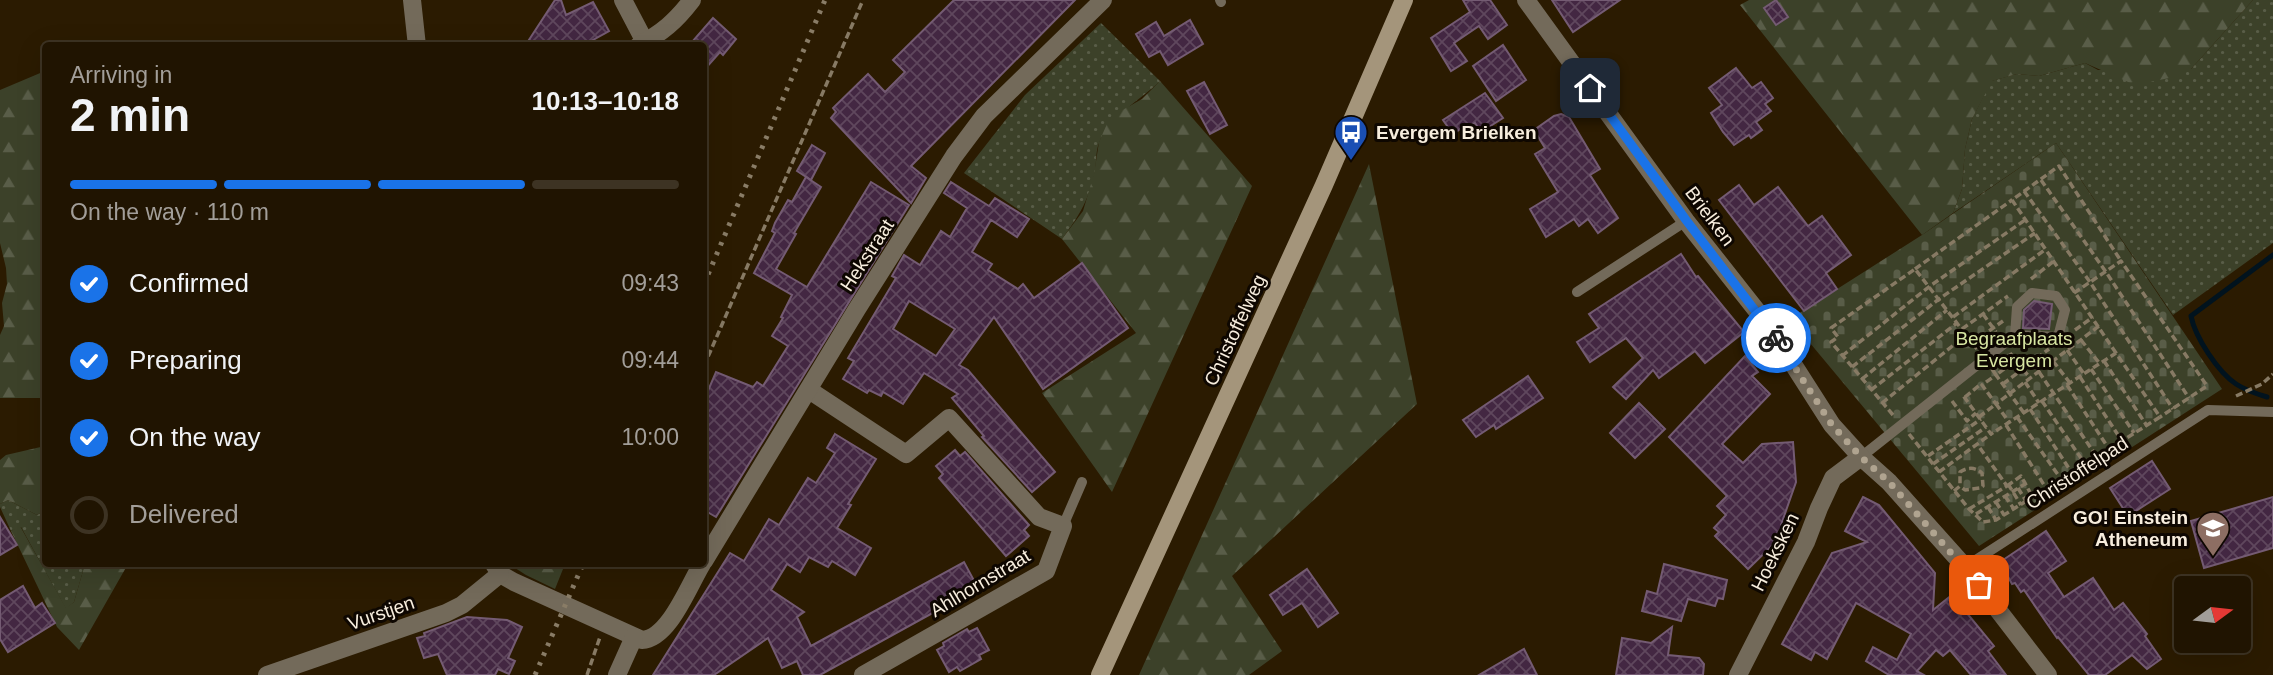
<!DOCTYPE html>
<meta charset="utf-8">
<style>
:root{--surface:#201401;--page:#281d0b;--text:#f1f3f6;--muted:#a29e99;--line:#3d3323;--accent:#1a73e8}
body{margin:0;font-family:Arial,sans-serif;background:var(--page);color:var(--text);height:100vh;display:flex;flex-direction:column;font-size:26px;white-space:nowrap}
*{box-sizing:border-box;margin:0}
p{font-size:23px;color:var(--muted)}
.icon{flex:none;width:38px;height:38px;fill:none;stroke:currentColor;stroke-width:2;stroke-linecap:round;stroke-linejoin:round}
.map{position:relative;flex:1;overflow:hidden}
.panel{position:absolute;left:42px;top:42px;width:665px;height:525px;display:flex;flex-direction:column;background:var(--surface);border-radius:7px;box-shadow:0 7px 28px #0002,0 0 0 2px var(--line)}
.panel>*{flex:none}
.needle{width:46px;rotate:75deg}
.controls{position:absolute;left:2174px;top:576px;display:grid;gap:14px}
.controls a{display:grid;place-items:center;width:77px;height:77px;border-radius:7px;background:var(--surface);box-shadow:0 7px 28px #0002,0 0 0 2px var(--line);font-size:35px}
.pin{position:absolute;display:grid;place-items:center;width:60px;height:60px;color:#fff;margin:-30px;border-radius:14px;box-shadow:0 4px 10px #0006}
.courier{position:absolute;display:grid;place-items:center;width:70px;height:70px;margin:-35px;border:5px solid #1a73e8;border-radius:50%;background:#fff;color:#222;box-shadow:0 2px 9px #0007}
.headline em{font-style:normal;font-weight:700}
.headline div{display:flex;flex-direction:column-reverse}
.headline{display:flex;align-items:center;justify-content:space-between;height:119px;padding:0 28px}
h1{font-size:46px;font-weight:700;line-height:52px}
.bar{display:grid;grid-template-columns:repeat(4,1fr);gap:10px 7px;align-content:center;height:84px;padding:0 28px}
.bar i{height:9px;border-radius:5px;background:var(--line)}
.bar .active{background:var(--accent)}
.bar p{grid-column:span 4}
ol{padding:0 28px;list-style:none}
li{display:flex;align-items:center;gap:21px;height:77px}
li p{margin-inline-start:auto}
li .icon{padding:7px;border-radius:50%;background:var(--accent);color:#fff;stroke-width:4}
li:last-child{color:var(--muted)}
li i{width:38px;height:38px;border:4px solid var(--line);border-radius:50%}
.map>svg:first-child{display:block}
.grass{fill:url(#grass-dots)}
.forest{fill:url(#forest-firs)}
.cemetery{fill:url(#cemetery-stones)}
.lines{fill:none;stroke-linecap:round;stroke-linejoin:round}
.stream{stroke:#01131e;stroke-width:5}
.building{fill:url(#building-cross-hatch);stroke:#745b73;stroke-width:2;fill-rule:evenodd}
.path{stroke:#877a64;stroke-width:3.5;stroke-dasharray:7 3.5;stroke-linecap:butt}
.lane{stroke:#736a5a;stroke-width:10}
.street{stroke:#736a5a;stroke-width:18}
.secondary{stroke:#a4957b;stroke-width:18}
.rail{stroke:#897c66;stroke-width:5;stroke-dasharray:3.5 7;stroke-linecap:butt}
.done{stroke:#b0a490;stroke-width:7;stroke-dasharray:0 12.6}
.route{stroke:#1a73e8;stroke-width:9}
.labels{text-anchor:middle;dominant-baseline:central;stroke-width:6;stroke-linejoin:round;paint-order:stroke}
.poi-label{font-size:19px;font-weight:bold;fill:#f7eddd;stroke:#0e0701;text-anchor:start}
.street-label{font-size:19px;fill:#f7eddd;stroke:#0e0701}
.park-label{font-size:19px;fill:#d8e6a2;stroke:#0e0701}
</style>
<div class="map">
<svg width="2273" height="675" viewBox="0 0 2273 675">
<defs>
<pattern id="grass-dots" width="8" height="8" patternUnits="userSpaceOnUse" patternTransform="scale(1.75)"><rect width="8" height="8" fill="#3c4129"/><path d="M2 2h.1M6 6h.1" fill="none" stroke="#595d48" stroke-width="1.8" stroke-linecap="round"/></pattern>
<pattern id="forest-firs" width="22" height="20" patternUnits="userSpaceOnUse" patternTransform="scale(1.75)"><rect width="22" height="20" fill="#3c4129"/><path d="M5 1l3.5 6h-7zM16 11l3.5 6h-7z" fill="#595d48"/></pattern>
<pattern id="cemetery-stones" width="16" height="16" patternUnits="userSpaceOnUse" patternTransform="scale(1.75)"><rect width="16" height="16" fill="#3c4129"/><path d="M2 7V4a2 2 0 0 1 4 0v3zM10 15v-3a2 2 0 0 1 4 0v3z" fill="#595d48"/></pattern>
<pattern id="building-cross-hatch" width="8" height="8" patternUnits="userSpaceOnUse" patternTransform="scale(1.75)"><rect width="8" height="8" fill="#432742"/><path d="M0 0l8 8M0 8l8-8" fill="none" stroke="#5f475d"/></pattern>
</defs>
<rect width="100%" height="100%" fill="#2b1b01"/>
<g class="grass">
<path d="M2253 0H2273V243L2173 315 2056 143 1953 213 1962 189 1965 149 1972 119 1991 81 2017 74 2039 76 2085 63 2098 70 2191 69Z"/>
<path d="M1101 23 1160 81C1140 101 1109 116 1099 143 1095 153 1097 165 1094 176 1087 203 1079 216 1062 239L964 173 1025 95Z"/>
<path d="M8 500 37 515 45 510 46 564H85L74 602 66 609 21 527 11 531 0 507V504Z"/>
</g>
<g class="forest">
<path d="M1749 0H2253L2191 69 2169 78 2135 85 2085 63 2039 76 2017 74 1992 81 1972 119 1965 149 1962 189 1953 213 1922 235 1740 5Z"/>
<path d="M45 71V398H0V335L4 326 2 303 7 284 6 268 0 243V90Z"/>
<path d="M1160 81 1252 186 1112 492 1042 393 1136 333 1062 239 1083 211 1094 174 1099 142 1107 124 1119 112 1142 99Z"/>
<path d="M1369 164 1417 404 1232 576 1282 651 1249 675H1139Z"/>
<path d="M45 446V510L37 515 8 500 0 504V460L6 455Z"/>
<path d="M20 526 66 608 74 602 85 564H128L79 650 57 627 11 531Z"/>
<path d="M509 564H565L555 589 526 575Z"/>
</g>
<path class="cemetery" d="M2056 143 2222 389 1979 546 1790 319 1922 235Z"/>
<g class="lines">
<path class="stream" d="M2267 397C2257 394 2245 390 2236 384 2218 372 2195 337 2191 316L2273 255"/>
</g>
<g class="building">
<path d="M555 0H561L566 15 593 2 609 31 582 46H525Z"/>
<path d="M954 0H1075L911 166 926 178 911 203 831 118 836 112 833 108 868 74 885 92 905 72 893 60Z"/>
<path d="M1463 0H1490L1507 25 1488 39 1479 26 1454 43 1467 61 1451 71 1431 38 1470 12Z"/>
<path d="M1552 0H1620L1573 32Z"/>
<path d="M1776 0 1788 17 1776 25 1764 8Z"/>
<path d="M713 18 736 39 723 55 720 52 704 70V46H695L692 42Z"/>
<path d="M1190 20 1203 44 1168 65 1160 51 1149 57 1136 34 1156 22 1164 36Z"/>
<path d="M1503 45 1526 80 1496 101 1473 66Z"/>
<path d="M1736 68 1752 88 1761 82 1773 98 1765 104 1771 111 1756 122 1762 130 1751 138 1749 135 1734 145 1723 132 1711 113 1722 105 1709 88Z"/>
<path d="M1204 82 1227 125 1210 134 1187 91Z"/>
<path d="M1485 93 1503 118 1481 132 1475 123 1468 128 1466 125 1453 134 1443 120Z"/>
<path d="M1561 114 1569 117 1600 169 1590 175 1618 218 1598 233 1588 219 1579 226 1574 219 1546 237 1530 209 1558 192 1535 154 1545 148 1534 130 1554 116Z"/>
<path d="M812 145 825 153 811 180 797 171Z"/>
<path d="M806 177 821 187 794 233 796 234 776 269 807 287 871 182 909 205 716 517 704 510V400L716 372 753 387 757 382 763 386 788 346 772 336 783 318 781 317 792 295 754 273 775 233 772 231 775 223 788 200 792 202Z"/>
<path d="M951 182 989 206 995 198 1029 219 1017 237 991 220 972 252 992 264 988 270 1018 289 1023 284 1034 298 1082 263 1128 328 1043 389 994 317 959 365 968 370 1055 472 1032 492 982 437 984 436 952 398 958 394 924 373 903 404 883 392 881 396 869 390 867 393 843 379 854 361 848 358 896 278 892 276 904 255 920 265 941 231 950 237 967 208 944 193ZM909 301 955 329 936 356 893 329Z"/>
<path d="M1739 185 1754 205 1778 187 1808 226 1822 216 1851 255 1826 273 1837 289 1804 311 1719 200Z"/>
<path d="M1681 254 1696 277 1698 276 1744 332 1705 363 1695 351 1659 378 1653 370 1626 399 1613 387 1643 358 1626 338 1590 362 1577 342 1599 328 1589 314Z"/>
<path d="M2034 301 2052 304 2049 329 2023 328 2024 310Z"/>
<path d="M1745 356 1758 372 1752 376 1770 394 1722 444 1743 463 1762 444 1793 442 1796 482 1781 525 1787 531 1748 569 1715 536 1719 532 1714 528 1726 515 1717 506 1727 496 1669 437Z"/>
<path d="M1528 376 1543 398 1496 429 1494 425 1476 437 1463 420Z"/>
<path d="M1639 403 1665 429 1635 458 1610 433Z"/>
<path d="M835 434 876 459 848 504 851 505 837 528 871 548 855 575 832 561 828 567 809 557 800 572 787 564 771 590 804 612 797 617 811 646 964 562 978 588 820 675H803L797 661 782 668 768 638 714 675H653L730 553 744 561 769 519 779 525 808 478 816 483 835 453 827 448Z"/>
<path d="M955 450 960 456 965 452 1029 525 1024 530 1029 536 1006 556 939 478 943 474 936 466Z"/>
<path d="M2152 461 2170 489 2128 516 2110 488Z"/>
<path d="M1863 497 1879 505 1935 573 1933 610 1952 595 1994 646 1988 651 2006 675H1971L1950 650 1943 656 1936 650 1917 671 1924 675H1889L1866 661 1873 647 1897 660 1911 634 1856 603 1827 659 1815 652 1811 660 1782 644 1832 553 1867 542 1845 531Z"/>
<path d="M2273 497V548L2204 568 2191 521Z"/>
<path d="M0 517 17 545 0 555Z"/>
<path d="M2046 531 2066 561 2048 573 2064 597 2093 578 2114 610 2123 603 2147 634 2145 636 2161 659 2147 669 2132 655 2105 675H2089L2058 637 2057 638 2024 590 2021 592 2015 583 2012 584 2000 562Z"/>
<path d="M1664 564 1727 580 1723 599 1718 598 1715 606 1688 599 1681 621 1642 611 1647 591 1657 594Z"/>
<path d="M1307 569 1338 613 1318 627 1302 603 1283 615 1270 595Z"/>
<path d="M23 586 35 608 42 603 55 623 8 652 0 639V600Z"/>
<path d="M467 617 507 620 522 627 508 658 515 661 509 674 498 669 495 675H447L438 654 424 658 417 638 425 636 424 633Z"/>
<path d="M1672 627 1668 655 1699 658 1704 664 1703 675H1616L1622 638 1651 643Z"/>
<path d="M977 628 989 650 979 655 981 659 960 671 957 667 949 672 937 650 944 646 943 643 967 629 969 632Z"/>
<path d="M1524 649 1537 675H1479Z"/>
</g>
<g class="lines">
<g class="path">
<path d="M2041 180 2106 272 2189 398"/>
<path d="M2024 191 2090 282 2173 409"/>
<path d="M1915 269 2012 200"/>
<path d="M2031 279 2054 261"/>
<path d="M2074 293 2121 261 2207 386 2160 417"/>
<path d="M1983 314 1996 332"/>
<path d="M1953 317 2046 249"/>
<path d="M1962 329 2008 296"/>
<path d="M2075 330 2093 317"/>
<path d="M2081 340 2100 364"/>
<path d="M1972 343 2003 321"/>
<path d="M2067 350 2084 374"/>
<path d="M2010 353 2030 378"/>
<path d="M2116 353 2012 200 2059 166 2121 261"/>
<path d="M1842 356 1930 286 2025 220"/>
<path d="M2053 361 2070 383"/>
<path d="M2104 361 2147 426"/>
<path d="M704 366 863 0"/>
<path d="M1852 367 1939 299 2035 233"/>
<path d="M1992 369 1996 375 2016 360"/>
<path d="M2091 369 2134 433"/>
<path d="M2039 372 2097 457"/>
<path d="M2080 377 2122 441"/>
<path d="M1862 379 1947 310"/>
<path d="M2025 382 2039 403"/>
<path d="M2003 384 2049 349"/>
<path d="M2067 385 2109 449"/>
<path d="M1871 390 1957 323"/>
<path d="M2236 396 2262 384 2273 374"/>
<path d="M1965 397 1981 384"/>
<path d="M1952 401 1967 421 1976 413"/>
<path d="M2042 401 2085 464"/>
<path d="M1882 403 1966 335"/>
<path d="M2030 409 2072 473"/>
<path d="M2024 413 1996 375 1982 385 1996 404C2030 378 2065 352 2099 326"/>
<path d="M1893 415 1831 342 1838 337 1831 328 1915 269 1977 349"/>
<path d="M1979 417 1996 404 2009 422"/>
<path d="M2017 417 2061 479"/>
<path d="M2006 425 2046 488"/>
<path d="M1909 434 1969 509 1983 522 1996 520 2160 417 2116 353 1991 434 1962 394"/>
<path d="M1928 456 1981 419"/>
<path d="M1933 464 1986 427"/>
<path d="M1939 472 1991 434"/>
<path d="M2008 484 2021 505"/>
<path d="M2007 486 2021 476 2032 496"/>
<path d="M2018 488 2026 501"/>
<path d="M1954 491 1960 486V472C1968 467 1975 467 1982 473L1983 486 1980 488 1965 490 1960 486"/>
<path d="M2005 496 2014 509"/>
<path d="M1996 502 2004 515"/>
<path d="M1988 507 1996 520"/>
<path d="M1969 509 2007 486 1977 444"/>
<path d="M1976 514 2025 484"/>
<path d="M587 675 600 637"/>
</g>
<g class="lane">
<path d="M1220 0 1221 2"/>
<path d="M1577 292 1686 221"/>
<path d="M1861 457 2015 335 2017 307 2032 293 2056 296 2065 310 2058 337 2015 335"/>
<path d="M1063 526 1082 482"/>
<path d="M1965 567 2208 410 2273 412"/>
</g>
<g class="street">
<path d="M412 0 417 46"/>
<path d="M623 0 645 42"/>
<path d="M1526 0 1686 221 1768 325 1832 425 1861 457 1889 482 1965 567 2048 675"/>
<path d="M638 46C663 32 675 22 692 0"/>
<path d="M809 390 906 454 949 418 1039 517 1063 526 1046 571 863 675"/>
<path d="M704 561 857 309 954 156 984 116 1103 0"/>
<path d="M494 564 500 574 514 582 642 640C669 639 689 585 702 564"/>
<path d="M267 675 446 613 462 605 500 574"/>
<path d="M617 675 634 637"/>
<path d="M1738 675 1806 542 1819 508 1833 478 1861 457"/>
</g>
<path class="secondary" d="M1100 675 1324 185 1404 0"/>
<g class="rail">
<path d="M704 284 825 0"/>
<path d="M535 675 583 564"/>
</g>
</g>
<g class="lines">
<path class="done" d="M1776 338 1832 425 1861 457 1889 482 1979 585"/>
<path class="route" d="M1590 88 1686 220 1776 338"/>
</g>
<defs>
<symbol id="bus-pin" viewBox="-11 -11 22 30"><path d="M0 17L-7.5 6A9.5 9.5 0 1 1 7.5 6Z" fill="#1a4fb4" stroke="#0e0701"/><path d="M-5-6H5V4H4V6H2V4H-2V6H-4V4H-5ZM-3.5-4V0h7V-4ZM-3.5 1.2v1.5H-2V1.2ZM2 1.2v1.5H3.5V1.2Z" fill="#fff"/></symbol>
<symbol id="school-pin" viewBox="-11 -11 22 30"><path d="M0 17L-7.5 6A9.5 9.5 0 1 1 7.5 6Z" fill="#8d6e63" stroke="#0e0701"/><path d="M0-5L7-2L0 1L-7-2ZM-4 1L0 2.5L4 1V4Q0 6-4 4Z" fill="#fff"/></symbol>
</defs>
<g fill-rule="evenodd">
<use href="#bus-pin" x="1332" y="113" width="38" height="52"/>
<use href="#school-pin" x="2194" y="509" width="38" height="52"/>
</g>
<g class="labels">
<g class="poi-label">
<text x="1376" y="132">Evergem Brielken</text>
<text x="2188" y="517" text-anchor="end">GO! Einstein<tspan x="2188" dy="22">Atheneum</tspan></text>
</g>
<g class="street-label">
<text transform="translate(1710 216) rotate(53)">Brielken</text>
<text transform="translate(867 255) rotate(-57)">Hekstraat</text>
<text transform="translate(1235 330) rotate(-65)">Christoffelweg</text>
<text transform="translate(2077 473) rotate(-33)">Christoffelpad</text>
<text transform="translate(1775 552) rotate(-64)">Hoeksken</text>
<text transform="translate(980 583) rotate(-31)">Ahlhornstraat</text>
<text transform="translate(381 613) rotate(-19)">Vurstjen</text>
</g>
<g class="park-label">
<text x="2014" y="338">Begraafplaats<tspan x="2014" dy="22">Evergem</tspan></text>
</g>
</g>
</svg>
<div class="controls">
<a><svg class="needle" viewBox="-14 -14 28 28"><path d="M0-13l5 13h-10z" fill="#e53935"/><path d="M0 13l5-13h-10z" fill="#a29e99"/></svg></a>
</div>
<div class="pin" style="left:1979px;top:585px;background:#ea580c"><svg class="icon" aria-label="bag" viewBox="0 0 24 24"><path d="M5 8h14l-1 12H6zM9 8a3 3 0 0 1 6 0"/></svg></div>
<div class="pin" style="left:1590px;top:88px;background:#1f2937"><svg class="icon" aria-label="home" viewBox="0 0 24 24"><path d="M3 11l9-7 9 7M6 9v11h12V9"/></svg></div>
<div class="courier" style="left:1776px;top:338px"><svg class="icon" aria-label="bike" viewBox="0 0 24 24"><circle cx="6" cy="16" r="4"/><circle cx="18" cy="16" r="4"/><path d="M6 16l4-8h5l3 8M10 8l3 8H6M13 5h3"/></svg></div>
<section class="panel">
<div class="headline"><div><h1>2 min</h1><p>Arriving in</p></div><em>10:13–10:18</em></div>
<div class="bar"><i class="active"></i><i class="active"></i><i class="active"></i><i></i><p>On the way · 110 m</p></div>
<ol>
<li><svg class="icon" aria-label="check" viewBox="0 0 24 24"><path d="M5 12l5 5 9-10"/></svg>Confirmed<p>09:43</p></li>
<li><svg class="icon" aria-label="check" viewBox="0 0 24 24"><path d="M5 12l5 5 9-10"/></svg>Preparing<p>09:44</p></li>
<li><svg class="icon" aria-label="check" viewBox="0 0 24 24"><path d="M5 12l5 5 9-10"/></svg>On the way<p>10:00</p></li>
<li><i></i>Delivered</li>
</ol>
</section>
</div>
